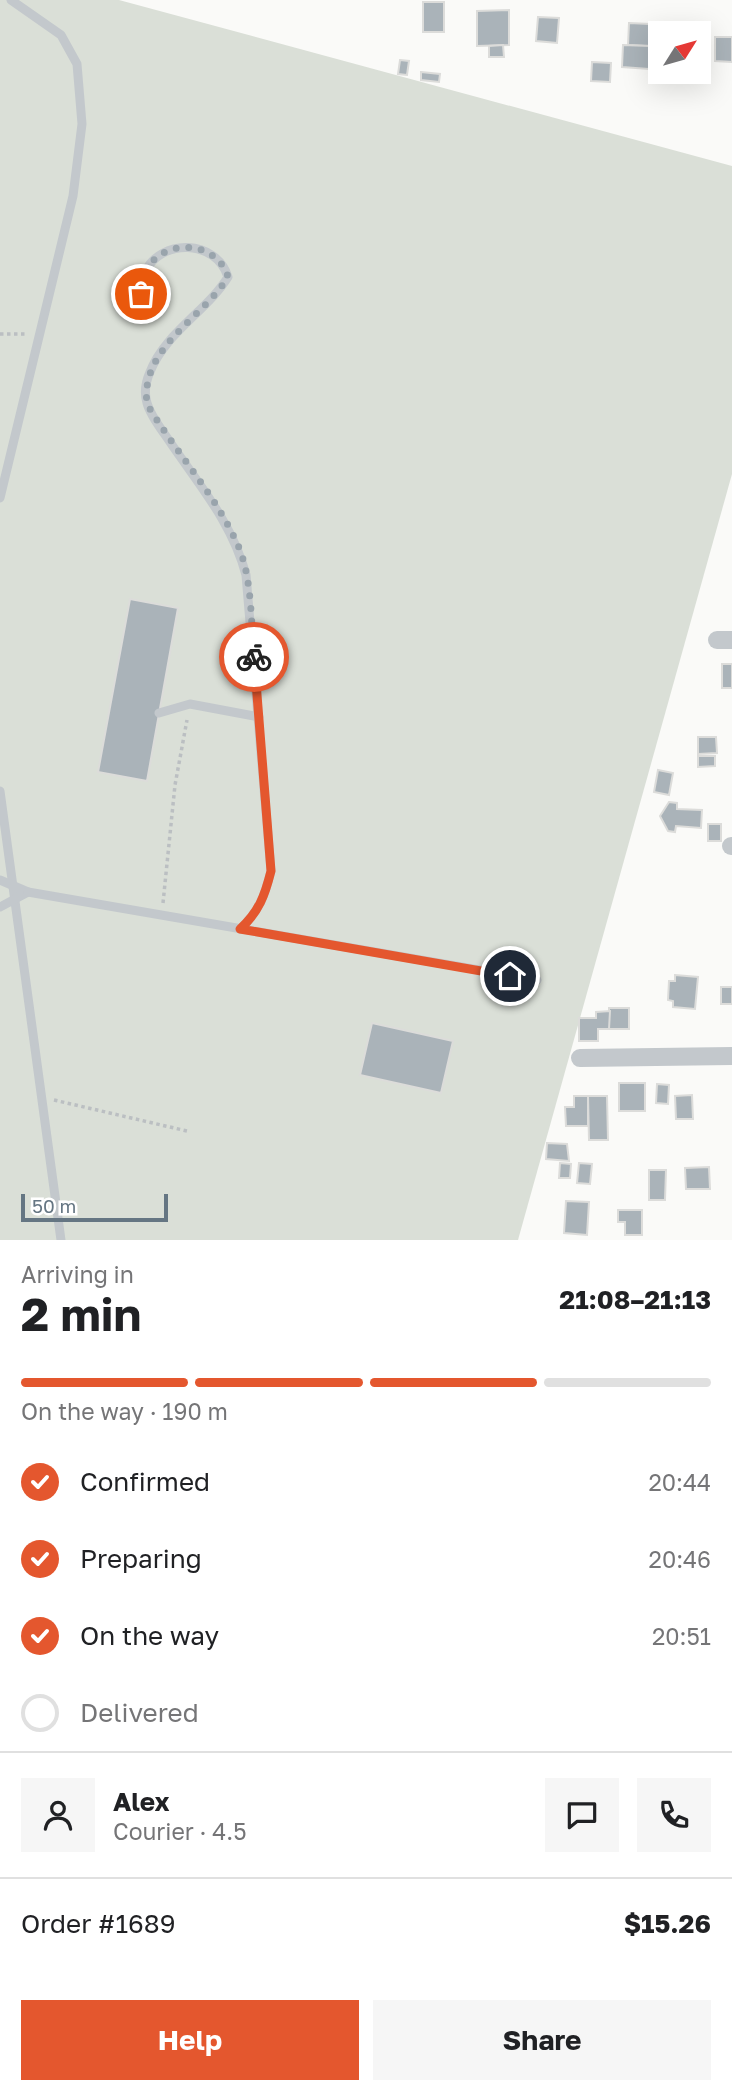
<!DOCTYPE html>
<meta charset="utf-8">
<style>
:root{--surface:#fff;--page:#f6f6f6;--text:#202124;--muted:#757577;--line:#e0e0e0;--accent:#e4572e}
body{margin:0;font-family:"Golos Text",sans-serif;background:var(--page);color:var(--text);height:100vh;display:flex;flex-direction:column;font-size:26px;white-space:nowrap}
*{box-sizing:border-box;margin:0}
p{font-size:23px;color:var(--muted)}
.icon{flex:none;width:38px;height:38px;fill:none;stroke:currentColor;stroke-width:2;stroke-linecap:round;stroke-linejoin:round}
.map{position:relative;height:1240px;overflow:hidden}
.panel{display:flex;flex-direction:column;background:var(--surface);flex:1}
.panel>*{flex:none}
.needle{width:46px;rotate:53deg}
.fabs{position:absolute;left:648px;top:21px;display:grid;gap:14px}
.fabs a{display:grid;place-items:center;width:63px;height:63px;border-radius:0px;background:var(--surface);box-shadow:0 7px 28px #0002;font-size:35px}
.scale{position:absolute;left:21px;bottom:18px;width:147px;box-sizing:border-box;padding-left:7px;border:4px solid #657683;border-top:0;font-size:19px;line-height:24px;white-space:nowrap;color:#657683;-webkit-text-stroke:5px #fff;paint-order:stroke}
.pin{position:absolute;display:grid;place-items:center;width:60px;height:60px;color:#fff;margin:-30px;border:4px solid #fff;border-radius:50%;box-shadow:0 2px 7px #0007}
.courier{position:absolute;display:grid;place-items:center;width:70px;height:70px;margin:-35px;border:5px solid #e4572e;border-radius:50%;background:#fff;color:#222;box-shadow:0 2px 9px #0007}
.head em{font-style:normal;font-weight:700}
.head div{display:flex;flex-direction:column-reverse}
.head{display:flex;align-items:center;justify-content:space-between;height:119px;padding:0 21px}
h1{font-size:46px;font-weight:700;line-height:52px}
.bar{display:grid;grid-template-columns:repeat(4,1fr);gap:10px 7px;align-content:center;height:84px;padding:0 21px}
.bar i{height:9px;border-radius:5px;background:var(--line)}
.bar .selected{background:var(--accent)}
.bar p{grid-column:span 4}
.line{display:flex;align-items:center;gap:18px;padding:0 21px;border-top:2px solid var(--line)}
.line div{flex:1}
.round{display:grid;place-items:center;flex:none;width:74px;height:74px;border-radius:0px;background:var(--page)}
ol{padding:0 21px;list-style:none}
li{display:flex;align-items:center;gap:21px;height:77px}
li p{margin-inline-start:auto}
li .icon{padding:7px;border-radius:50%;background:var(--accent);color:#fff;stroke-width:4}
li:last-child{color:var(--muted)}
li i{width:38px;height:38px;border:4px solid var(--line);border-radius:50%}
.primary-button{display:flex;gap:14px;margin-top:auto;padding:14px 21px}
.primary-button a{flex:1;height:80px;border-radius:0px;background:var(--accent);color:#fff;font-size:28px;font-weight:700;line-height:80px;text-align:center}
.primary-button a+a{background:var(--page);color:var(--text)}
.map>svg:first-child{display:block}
.green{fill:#dadfd7}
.building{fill:#aab3b9;stroke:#dcdcda;stroke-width:2}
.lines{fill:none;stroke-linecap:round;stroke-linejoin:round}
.path{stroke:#bbbfc2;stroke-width:3.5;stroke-dasharray:3.5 3.5;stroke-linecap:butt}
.service{stroke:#c3c8cc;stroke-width:9}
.minor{stroke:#c3c8cc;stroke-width:18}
.done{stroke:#99a4ac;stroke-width:7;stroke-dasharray:0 12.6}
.route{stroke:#e4572e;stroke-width:9}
</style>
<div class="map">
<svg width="732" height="1240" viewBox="0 0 732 1240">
<rect width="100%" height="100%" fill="#fafaf8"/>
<path class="green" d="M0 0H119L732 166V474L518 1240H0Z"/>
<g class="building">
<rect x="423" y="2" width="21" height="30"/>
<path d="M509 10V45L477 46V11Z"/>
<path d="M538 17 559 18 557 43 536 41Z"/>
<path d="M629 23 650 24 649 46 628 45Z"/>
<rect x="671" y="24" width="22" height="9"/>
<path d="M715 37H732V62L715 61Z"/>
<path d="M503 45 504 57H489V46Z"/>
<path d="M623 45 650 46 649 69 622 67Z"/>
<path d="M400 60 409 61 407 75 398 74Z"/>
<path d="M592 62 611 63 610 82 591 81Z"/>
<path d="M421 72 440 74 439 82 421 80Z"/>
<path d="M130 599 178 608 147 781 98 772Z"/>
<rect x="722" y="664" width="10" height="24"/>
<path d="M698 737H716L717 753 698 754Z"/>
<path d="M698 756H715V766L698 767Z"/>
<path d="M658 770 673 773 669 795 654 792Z"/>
<path d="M669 802 677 803V809L702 810 701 828 676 826 675 832 668 831 660 816Z"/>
<rect x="708" y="824" width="13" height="17"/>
<path d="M675 975 698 977 695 1009 673 1007V1001L668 1000 669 981H675Z"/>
<rect x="721" y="987" width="11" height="17"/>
<rect x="609" y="1008" width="20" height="21"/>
<path d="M610 1011 609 1029H598V1041H579V1018H596V1012Z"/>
<path d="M372 1023 453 1041 441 1093 360 1075Z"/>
<rect x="619" y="1083" width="26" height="28"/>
<path d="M657 1084 669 1085 668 1104 656 1103Z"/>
<path d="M692 1095 693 1119H676L675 1096Z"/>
<path d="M574 1096H588V1126H566L565 1107H574Z"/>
<path d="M588 1096H607L608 1140H589Z"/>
<path d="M547 1143 567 1144 569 1161 546 1159Z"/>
<path d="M560 1163 571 1164 570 1178H559Z"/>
<path d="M579 1163 592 1164 590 1184 577 1183Z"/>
<path d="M709 1167 710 1189H686L685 1168Z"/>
<path d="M649 1170H666L665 1200H649Z"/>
<path d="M566 1201 589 1202 587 1235 564 1233Z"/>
<path d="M618 1210H642V1235H625V1222H618Z"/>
</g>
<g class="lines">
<g class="path">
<path d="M0 334H27"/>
<path d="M163 903 175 785 187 720"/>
<path d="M54 1100 187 1131"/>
</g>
<g class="service">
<path d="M141 294C142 287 142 278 145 272 161 238 216 239 228 277 207 311 165 333 150 372 146 381 144 393 147 403 151 418 164 432 172 445 201 487 233 525 246 575L271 871C265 895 259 912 240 929"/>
<path d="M0 498 73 196 82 124 77 64 61 35 11 0"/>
<path d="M159 713 190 704 259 717"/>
<path d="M0 791 61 1240"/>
<path d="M0 880 28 892 0 907"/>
<path d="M28 892 537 980"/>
</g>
<g class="minor">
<path d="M717 640H732"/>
<path d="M731 846H732"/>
<path d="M580 1058 732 1056"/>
</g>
</g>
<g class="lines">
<path class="done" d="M141 294C142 287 142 278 145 272 162 237 217 240 228 277 202 319 140 348 147 404 176 453 218 497 240 550 252 582 251 623 254 657"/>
<path class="route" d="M254 657 271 871C265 895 259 912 240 929L510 976"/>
</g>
</svg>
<div class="fabs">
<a><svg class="needle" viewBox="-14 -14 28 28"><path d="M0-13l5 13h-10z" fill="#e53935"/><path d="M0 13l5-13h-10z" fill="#757577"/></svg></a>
</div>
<div class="scale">50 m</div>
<div class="pin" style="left:141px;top:294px;background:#ea580c"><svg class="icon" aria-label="bag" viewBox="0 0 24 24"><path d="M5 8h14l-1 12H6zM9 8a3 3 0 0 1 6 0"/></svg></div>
<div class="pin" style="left:510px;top:976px;background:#1f2937"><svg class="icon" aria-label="home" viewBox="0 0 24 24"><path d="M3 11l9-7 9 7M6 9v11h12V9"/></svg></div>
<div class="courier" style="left:254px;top:657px"><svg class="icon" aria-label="bike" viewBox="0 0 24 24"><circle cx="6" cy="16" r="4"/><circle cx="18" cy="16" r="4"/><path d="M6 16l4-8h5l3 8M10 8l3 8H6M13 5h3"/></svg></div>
</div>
<section class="panel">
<div class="head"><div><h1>2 min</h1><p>Arriving in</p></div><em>21:08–21:13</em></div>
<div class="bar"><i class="selected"></i><i class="selected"></i><i class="selected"></i><i></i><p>On the way · 190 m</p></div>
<ol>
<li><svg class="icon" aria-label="check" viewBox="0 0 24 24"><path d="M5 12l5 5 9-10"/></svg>Confirmed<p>20:44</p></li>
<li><svg class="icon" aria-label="check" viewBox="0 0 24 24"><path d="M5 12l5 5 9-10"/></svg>Preparing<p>20:46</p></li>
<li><svg class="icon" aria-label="check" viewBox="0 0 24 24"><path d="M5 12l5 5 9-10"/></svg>On the way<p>20:51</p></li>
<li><i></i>Delivered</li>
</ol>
<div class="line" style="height:126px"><a class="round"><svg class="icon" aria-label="person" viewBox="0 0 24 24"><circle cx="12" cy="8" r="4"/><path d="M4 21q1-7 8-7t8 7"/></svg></a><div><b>Alex</b><p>Courier · 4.5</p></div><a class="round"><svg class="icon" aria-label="chat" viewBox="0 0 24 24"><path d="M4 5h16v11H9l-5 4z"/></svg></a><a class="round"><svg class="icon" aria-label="phone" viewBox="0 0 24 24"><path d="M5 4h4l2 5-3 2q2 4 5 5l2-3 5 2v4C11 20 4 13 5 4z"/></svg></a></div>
<div class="line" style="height:91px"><div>Order #1689</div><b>$15.26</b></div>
<div class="primary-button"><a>Help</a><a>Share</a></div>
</section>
